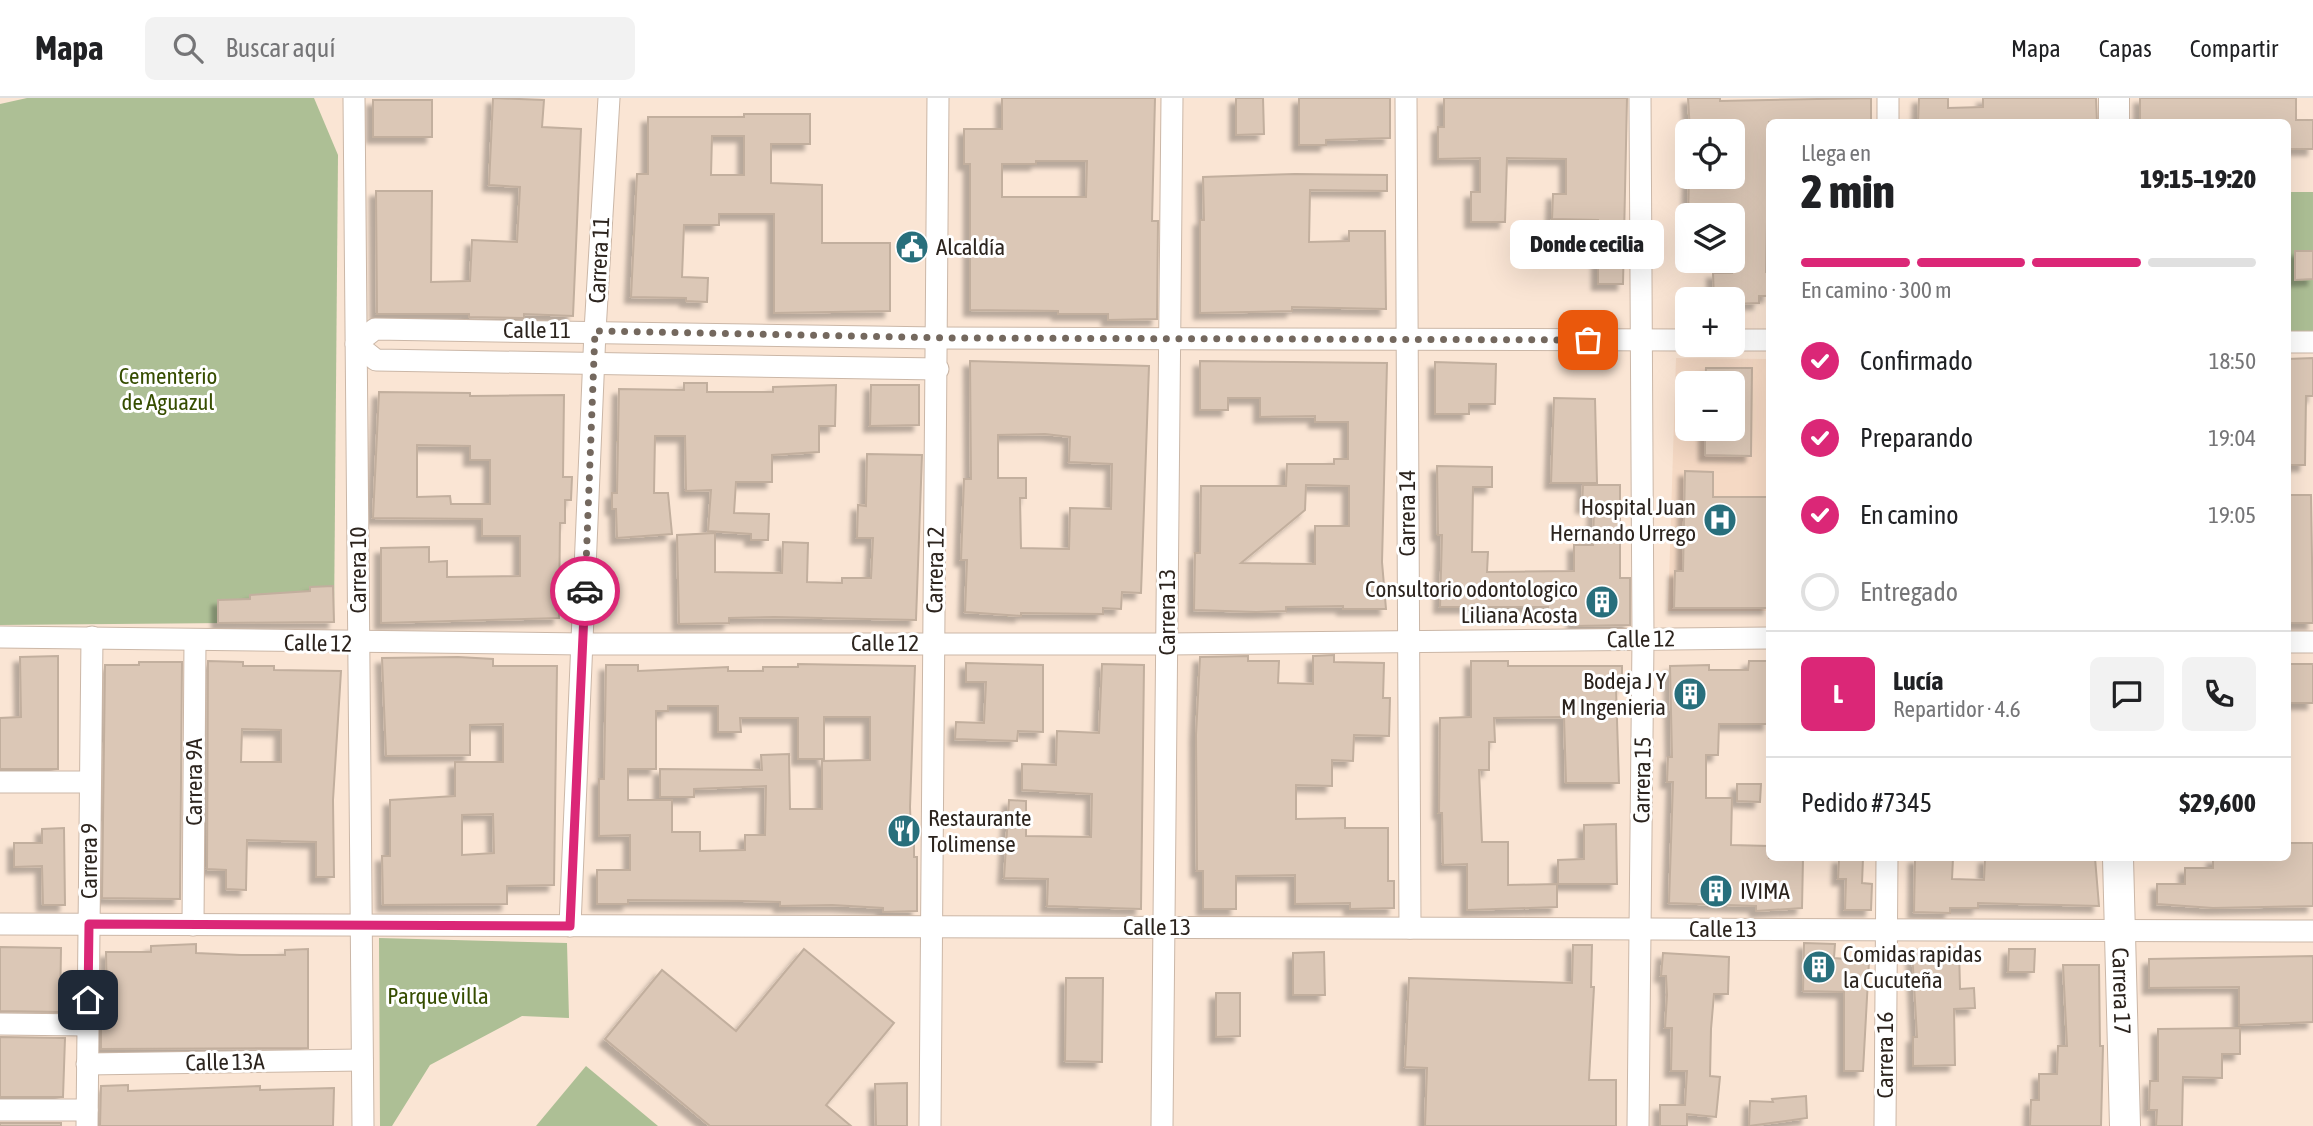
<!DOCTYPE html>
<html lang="es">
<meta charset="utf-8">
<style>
:root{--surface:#fff;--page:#f2f2f2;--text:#202124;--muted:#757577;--line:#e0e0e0;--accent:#db2777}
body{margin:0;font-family:"Asap Condensed",sans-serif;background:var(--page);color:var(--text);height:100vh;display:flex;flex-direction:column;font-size:26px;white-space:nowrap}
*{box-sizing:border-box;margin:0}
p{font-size:23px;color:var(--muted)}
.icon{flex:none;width:38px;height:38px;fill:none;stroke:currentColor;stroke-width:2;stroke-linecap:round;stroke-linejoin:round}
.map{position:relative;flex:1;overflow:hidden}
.panel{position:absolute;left:1766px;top:21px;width:525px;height:742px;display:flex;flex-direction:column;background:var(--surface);border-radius:10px;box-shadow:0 7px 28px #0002}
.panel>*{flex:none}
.tools{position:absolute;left:1675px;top:21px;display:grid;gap:14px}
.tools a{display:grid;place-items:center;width:70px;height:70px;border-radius:10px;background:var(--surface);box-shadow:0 7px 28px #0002;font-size:35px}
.pin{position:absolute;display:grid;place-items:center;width:60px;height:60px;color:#fff;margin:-30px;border-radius:14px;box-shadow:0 4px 10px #0006}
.courier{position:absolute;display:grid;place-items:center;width:70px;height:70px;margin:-35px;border:5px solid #db2777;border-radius:50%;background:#fff;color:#222;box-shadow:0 2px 9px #0007}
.bubble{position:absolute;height:49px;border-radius:10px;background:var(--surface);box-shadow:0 7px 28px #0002;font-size:23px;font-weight:800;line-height:49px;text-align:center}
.overview em{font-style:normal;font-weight:800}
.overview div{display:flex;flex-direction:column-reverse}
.overview{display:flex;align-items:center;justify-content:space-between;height:119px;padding:0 35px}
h1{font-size:46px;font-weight:800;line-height:52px}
.bar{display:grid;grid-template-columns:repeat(4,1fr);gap:10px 7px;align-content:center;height:84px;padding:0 35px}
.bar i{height:9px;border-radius:5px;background:var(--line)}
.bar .on{background:var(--accent)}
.bar p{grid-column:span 4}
.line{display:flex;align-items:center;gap:18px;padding:0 35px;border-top:2px solid var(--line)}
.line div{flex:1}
.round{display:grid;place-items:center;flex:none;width:74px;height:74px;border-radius:10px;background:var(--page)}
ol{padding:0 35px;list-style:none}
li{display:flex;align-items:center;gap:21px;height:77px}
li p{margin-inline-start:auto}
li .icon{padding:7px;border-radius:50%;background:var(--accent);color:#fff;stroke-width:4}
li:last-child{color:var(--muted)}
li i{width:38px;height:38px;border:4px solid var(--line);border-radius:50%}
header{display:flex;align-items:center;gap:42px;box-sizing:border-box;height:98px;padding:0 35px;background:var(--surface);border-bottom:2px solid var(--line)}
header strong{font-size:33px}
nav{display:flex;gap:38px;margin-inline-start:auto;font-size:24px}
.search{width:490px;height:63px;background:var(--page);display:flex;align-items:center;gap:18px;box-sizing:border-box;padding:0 24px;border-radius:10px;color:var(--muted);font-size:26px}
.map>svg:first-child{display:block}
.built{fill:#f5d9c4;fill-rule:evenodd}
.green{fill:#adbf95}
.building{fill:#dbc7b6;stroke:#c2af9e;stroke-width:2;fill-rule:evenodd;filter:url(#shadow)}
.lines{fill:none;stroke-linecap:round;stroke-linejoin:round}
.street-casing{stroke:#cbb7a7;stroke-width:23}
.secondary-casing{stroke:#cbb7a7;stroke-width:32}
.street{stroke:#fff;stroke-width:21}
.secondary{stroke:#fff;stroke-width:30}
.done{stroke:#74685e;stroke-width:7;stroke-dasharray:0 12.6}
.route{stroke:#db2777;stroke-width:9}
.labels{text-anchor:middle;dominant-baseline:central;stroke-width:6;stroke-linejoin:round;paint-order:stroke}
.poi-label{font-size:23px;fill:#2c241e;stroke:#fff;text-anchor:start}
.street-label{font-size:23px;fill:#2c241e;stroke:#fff}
.park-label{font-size:23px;fill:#364d00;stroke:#fff}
</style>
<header>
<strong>Mapa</strong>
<div class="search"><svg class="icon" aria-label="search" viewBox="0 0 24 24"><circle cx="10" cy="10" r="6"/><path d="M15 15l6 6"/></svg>Buscar aquí</div>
<nav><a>Mapa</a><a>Capas</a><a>Compartir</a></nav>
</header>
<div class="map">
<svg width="2313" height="1028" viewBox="0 0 2313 1028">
<defs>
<filter id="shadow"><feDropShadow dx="-6" dy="6" stdDeviation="2" flood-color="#0004"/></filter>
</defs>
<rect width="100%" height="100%" fill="#fae5d4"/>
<path class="built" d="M1676 260 1769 261V513H1668ZM1687 285H1732V331H1687Z"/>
<g class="green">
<path d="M27 0H314L338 57 334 524 0 527V6Z"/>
<rect x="2287" y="94" width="26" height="143"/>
<path d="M379 840 567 845 569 920 522 918 430 967 392 1028H380Z"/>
<path d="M586 968 658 1028H536Z"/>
</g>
<g class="building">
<path d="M493 0 544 2 542 29 581 31 573 218 524 216V220L469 219V216H377L376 93H432L431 184 470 183 472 142 517 144 520 89 489 87Z"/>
<path d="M1002 0H1155L1152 123H1158L1157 221 1108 222V216H1058V213L970 212V66H964V31H1002ZM1036 63H1087L1086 99H1002V66H1036Z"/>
<path d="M1236 0H1263L1264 36 1236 37Z"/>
<path d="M1299 0H1390V40L1326 42V47H1299Z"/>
<path d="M1444 0H1627L1623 186H1598V122L1552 121 1553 96H1566V61L1507 60 1505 124H1471V94H1480V60L1438 61V29H1444Z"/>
<path d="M1688 0H1720V3L1871 0V24H1769L1766 174H1769V198H1759V205L1732 206V201H1714L1713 175H1732V117H1688L1689 79H1732V31L1690 33Z"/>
<path d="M1919 0H1948V10L1983 9V0H2096L2097 24H1918Z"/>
<path d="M2140 0H2296V22H2313V51H2287V24H2140Z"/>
<rect x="373" y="2" width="59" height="37"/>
<path d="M744 16H810V46H771V85L822 87V145H890V213L774 215V116H719V127H684L682 179 708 180 707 204 686 203V200L631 199 637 76H648V19H744ZM712 38H744V77H711Z"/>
<path d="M1295 76 1387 77V93L1310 92 1309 144 1349 143V133H1385L1386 211 1292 209V213L1200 215V122H1204L1203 79Z"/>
<path d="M2295 153H2313V181L2295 182Z"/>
<path d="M2313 260V298H2306L2305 367H2287V261Z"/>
<path d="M970 263 1149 268 1141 495 1122 494 1121 511 1103 510V516L1021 515V518L965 514 967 462H961L964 381H971ZM1045 336 1070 339 1069 364 1112 366 1111 411 1070 410 1069 451 1021 450 1020 400H1026V380H998V337Z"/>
<path d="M1200 263 1387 265 1382 464 1386 511H1343V508L1286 509V513L1256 514 1194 512 1195 455H1200L1201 388H1286L1287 366H1334V361H1348V324H1315V318L1260 319V300H1228V312H1200ZM1306 387 1349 388V428H1315V466L1241 465 1305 412Z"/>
<path d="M1435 264 1496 266 1495 306H1469V316H1435Z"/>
<path d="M1706 270H1752L1751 358 1705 357V331H1732V285H1705Z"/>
<path d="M684 285H707V294H773V289L836 287 835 328H819V354L772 357V384H736L734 415 769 416 768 442H751V436L708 433 711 392 686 393 685 338H655L654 395H668L672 436 617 440 616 411H612V395H617L619 291 684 292Z"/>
<path d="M871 287H919V327L870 328Z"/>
<path d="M379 294 470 295V298L564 297 563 379H572L571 402H565V425H560L559 520 381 525V450L429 449V464L447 463V479L520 478V438H482V421L373 420ZM417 347 470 348V362H490V406H451L450 398 417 399Z"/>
<path d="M1554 300 1595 301 1597 385H1551Z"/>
<path d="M867 356 922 357 916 522 774 519 729 520V525L679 526 677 437 715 435V474L782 475 783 444 808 445 807 484 842 485V480H871L873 440H857L858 407 866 408Z"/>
<path d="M1437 368 1492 369V389H1473L1472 454H1488L1487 474 1574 473V447H1593L1594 409H1582L1583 387H1620V480H1630V527L1574 528 1573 512 1548 513V509H1440L1442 437H1438Z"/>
<path d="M1685 373 1713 374V399H1769V510H1674L1675 473H1683Z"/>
<path d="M2287 397H2311L2313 525H2287Z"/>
<path d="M333 488 334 524 218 525V502L250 501V497L310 493V489Z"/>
<path d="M1334 557V564L1384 565 1383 600H1390L1389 638 1354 637 1353 663 1332 662V688L1296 687V721L1345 720V730H1388V783H1394V810L1350 811V805L1295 806V777L1236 778V811H1203V773H1197L1196 637 1200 559 1248 558V563H1279L1278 585 1313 586V558Z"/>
<path d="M58 558V671H0V620L21 619 20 559Z"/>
<path d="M458 559 493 561V568H557L554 787 507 788V806L383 807 382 758H390V702L455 698V664H503V626L470 627V657L386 658 382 560ZM493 716 494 755 462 757V717Z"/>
<path d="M208 563 243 564V568H274V572L341 573 333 702 334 779H316V744L247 742 246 792 226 791V772L207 771ZM242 631 281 632V664H241Z"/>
<path d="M1471 563H1508V568H1622V590H1616L1619 685H1566L1564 619 1494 620 1495 644H1489V672H1479L1482 744H1508V787L1557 786V809L1467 812V766L1443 767 1442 715H1439L1440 620 1471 619Z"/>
<path d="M1749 563H1769V626H1719L1718 657H1706V700H1732L1731 747 1769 748V760H1803L1802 810 1756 813V808L1669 805 1673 684H1667L1668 659H1672L1670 568 1709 567V572H1748Z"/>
<path d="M139 564H182L180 801 102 800 105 567H139Z"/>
<path d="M966 565 1043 567V634L1018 633 1017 643 955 641 956 624 984 625 986 584H966Z"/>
<path d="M798 566 915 568 910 709 911 736H914V759H917V813L883 814V810L832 807 780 808V804L743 803 628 802V806H597V772H630V737L599 738V681H604L606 567H638V573L728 569V573H763V569H798ZM668 608H718V634H741L740 620H798V661H824V619H870V662L822 663V711H790L789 656 761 657 762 672 660 671V699H694V691L766 688 765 737H745V752L700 753V734H672V702H628V671H656V613H668Z"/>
<path d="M1102 566 1144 567 1141 811 1047 808 1048 781 1004 780 1009 702 1026 703V738L1091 739 1092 696 1022 692V666L1056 667 1057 633 1099 635Z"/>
<rect x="2287" y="566" width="26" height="39"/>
<path d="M1737 686H1761L1760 704 1737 703Z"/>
<path d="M1616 726 1617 786H1558V762L1584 761V727Z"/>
<path d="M64 730 65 807H43L42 768 14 769V745H42V731Z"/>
<path d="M2287 745H2313V808L2213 810 2157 806V786H2185V770H2213V760H2287Z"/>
<path d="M1839 760H1863L1862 785 1872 786 1871 812H1845L1846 781H1838Z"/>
<path d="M1915 760H1953L1952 781 1984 782 1985 760H2095L2099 808 1978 805V810H1950V815L1914 814Z"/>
<path d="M1804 845 1835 846 1834 860 1869 863 1863 973H1844V894L1803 893Z"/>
<path d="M196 846V855L241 857H285V852L308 851V950L101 951V905L107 904 106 854H151V848Z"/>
<path d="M1573 847H1592L1591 889H1594L1589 982H1616V1028H1425L1427 970 1405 969 1409 880 1572 885Z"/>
<path d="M0 849 61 850 60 914 0 913Z"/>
<path d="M1959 850 1960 891 1974 890 1975 910 1954 911 1955 967 1913 968V939H1917L1912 852Z"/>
<path d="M804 851 894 925 826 1007 851 1028H710L605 941 662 872 736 933Z"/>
<path d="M2009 851H2035L2034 874H2008Z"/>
<path d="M1324 854 1325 897H1293V855Z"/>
<path d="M1663 855 1729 859 1728 896H1714L1711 931 1710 978 1720 979 1716 1019 1687 1016V1028H1660V1007H1685L1687 973H1671L1672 930H1665L1667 897 1666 878H1661Z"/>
<path d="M2313 858V924L2239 927V889L2149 890V861Z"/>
<path d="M2063 867H2099L2100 948H2103L2101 1028H2030L2031 1002H2039V976H2057L2058 948H2067Z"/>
<path d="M1066 880H1103L1102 964 1065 963Z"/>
<path d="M1216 895H1240V938L1216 939Z"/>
<path d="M2240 930V956H2222V980L2183 979 2182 1028H2156L2157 1012H2149L2150 983H2158V931Z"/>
<path d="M0 939 65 940 63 999H0Z"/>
<path d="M907 985V1028H876L875 986Z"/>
<path d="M128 987V993L260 988V992L334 990 333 1028H100L101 988Z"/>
<path d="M1806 998 1807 1020 1749 1028 1750 1003 1773 1004 1772 1001Z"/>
<rect x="0" y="1025" width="61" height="3"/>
</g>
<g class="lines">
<defs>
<g id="street">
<path d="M354 0 363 1028"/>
<path d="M1406 0 1410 830"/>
<path d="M1888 24V0"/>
<path d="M1732 242H1769"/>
<path d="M2287 244H2313"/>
<path d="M938 271 376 262 356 246 375 231 937 240 1687 242"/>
<path d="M0 539 583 546H1167L1769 540"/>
<path d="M2287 544H2313"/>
<path d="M0 684H90"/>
<path d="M0 826 2313 833"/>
<path d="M193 827 195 542"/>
<path d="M570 828 595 233 609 0"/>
<path d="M0 926 87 927"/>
<path d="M87 966 362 962"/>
<path d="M0 1012H87"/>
<path d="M87 1028 92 539"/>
<path d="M930 1028 938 0"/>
<path d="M1162 1028 1172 0"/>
<path d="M1638 1028 1643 541 1640 0"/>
<path d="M1885 1028 1887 760"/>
</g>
<g id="secondary">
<path d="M2114 0V24"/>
<path id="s1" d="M2118 760 2125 1028"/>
</g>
</defs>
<use href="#street" class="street-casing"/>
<use href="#secondary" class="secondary-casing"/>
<use href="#street" class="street"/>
<use href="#secondary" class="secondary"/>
</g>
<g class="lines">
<path class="done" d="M585 493 595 233 956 240 1588 242"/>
<path class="route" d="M88 902 89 826 570 828 585 493"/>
</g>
<defs>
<symbol id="civic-disc" viewBox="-11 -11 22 22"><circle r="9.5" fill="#286f7c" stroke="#fff"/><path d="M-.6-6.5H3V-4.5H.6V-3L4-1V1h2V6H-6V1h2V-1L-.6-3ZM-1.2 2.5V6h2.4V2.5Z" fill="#fff"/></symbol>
<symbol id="hospital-disc" viewBox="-11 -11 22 22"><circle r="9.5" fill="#286f7c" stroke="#fff"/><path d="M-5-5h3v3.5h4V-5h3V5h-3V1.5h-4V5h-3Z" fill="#fff"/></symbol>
<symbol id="building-disc" viewBox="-11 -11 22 22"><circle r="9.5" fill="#286f7c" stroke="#fff"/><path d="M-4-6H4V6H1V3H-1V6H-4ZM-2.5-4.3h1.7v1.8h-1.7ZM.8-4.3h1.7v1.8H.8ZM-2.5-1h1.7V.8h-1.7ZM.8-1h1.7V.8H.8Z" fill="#fff"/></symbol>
<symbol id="restaurant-disc" viewBox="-11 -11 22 22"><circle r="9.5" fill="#286f7c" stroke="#fff"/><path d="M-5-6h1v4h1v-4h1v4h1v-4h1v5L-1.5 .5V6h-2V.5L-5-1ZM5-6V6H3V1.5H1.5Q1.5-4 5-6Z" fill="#fff"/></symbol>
</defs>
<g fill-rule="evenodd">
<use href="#civic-disc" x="893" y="130" width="38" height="38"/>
<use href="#hospital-disc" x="1701" y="403" width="38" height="38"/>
<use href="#building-disc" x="1583" y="485" width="38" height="38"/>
<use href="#building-disc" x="1671" y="577" width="38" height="38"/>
<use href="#restaurant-disc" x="885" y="714" width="38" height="38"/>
<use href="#building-disc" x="1697" y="774" width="38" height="38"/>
<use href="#building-disc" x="1800" y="850" width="38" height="38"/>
</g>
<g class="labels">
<g class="poi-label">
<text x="936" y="149">Alcaldía</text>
<text x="1696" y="409" text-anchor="end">Hospital Juan<tspan x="1696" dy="26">Hernando Urrego</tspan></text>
<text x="1578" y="491" text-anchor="end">Consultorio odontologico<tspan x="1578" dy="26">Liliana Acosta</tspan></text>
<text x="1666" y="583" text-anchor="end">Bodeja J Y<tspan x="1666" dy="26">M Ingenieria</tspan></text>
<text x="928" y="720">Restaurante<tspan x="928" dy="26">Tolimense</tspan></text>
<text x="1740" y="793">IVIMA</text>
<text x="1843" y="856">Comidas rapidas<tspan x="1843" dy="26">la Cucuteña</tspan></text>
</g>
<g class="street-label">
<text transform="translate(599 162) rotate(-87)">Carrera 11</text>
<text x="537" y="232">Calle 11</text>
<text transform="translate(1407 415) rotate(-90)">Carrera 14</text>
<text transform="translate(358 472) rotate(-90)">Carrera 10</text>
<text transform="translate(935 472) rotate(-89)">Carrera 12</text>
<text transform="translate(1167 514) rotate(-90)">Carrera 13</text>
<text transform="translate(1641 541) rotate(-1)">Calle 12</text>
<text transform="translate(318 545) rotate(1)">Calle 12</text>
<text x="885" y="545">Calle 12</text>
<text transform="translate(1642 682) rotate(-89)">Carrera 15</text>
<text transform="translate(194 684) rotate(-90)">Carrera 9A</text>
<text transform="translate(89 763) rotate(-90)">Carrera 9</text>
<text x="1157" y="829">Calle 13</text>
<text x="1723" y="831">Calle 13</text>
<text stroke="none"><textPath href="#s1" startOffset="133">Carrera 17</textPath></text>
<text transform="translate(1885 957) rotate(-90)">Carrera 16</text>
<text transform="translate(225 964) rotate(-1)">Calle 13A</text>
</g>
<g class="park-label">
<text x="168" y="278">Cementerio<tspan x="168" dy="26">de Aguazul</tspan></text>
<text x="438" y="898">Parque villa</text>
</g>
</g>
</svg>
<div class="tools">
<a><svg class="icon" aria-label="locate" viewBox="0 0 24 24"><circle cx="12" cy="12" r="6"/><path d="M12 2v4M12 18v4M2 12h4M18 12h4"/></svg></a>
<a><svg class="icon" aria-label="layers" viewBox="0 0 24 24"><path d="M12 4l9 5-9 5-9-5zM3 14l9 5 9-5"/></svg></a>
<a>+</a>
<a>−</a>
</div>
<div class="pin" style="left:1588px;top:242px;background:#ea580c"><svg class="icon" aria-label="bag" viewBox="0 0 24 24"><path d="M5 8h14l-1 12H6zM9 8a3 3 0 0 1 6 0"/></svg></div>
<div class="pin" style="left:88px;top:902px;background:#1f2937"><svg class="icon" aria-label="home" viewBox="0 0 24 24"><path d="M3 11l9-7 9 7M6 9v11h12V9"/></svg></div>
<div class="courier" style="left:585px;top:493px"><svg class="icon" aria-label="car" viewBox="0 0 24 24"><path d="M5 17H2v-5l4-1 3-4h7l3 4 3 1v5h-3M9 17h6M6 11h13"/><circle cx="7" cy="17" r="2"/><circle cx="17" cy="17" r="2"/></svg></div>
<div class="bubble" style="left:1510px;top:122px;width:154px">Donde cecilia</div>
<section class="panel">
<div class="overview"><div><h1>2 min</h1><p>Llega en</p></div><em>19:15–19:20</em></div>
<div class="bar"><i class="on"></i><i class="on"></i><i class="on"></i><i></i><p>En camino · 300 m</p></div>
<ol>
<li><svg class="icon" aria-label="check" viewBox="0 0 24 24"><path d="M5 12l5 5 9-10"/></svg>Confirmado<p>18:50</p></li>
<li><svg class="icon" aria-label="check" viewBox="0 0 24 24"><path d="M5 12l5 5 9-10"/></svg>Preparando<p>19:04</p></li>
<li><svg class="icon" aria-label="check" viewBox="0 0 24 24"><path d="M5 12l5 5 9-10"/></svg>En camino<p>19:05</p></li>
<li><i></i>Entregado</li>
</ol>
<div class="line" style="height:126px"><b class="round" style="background:var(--accent);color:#fff">L</b><div><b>Lucía</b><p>Repartidor · 4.6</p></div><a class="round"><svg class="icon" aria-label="chat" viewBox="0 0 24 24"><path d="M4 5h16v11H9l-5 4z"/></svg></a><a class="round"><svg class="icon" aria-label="phone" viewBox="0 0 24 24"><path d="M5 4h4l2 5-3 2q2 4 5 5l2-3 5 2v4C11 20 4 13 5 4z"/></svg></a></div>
<div class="line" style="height:91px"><div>Pedido #7345</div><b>$29,600</b></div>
</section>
</div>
